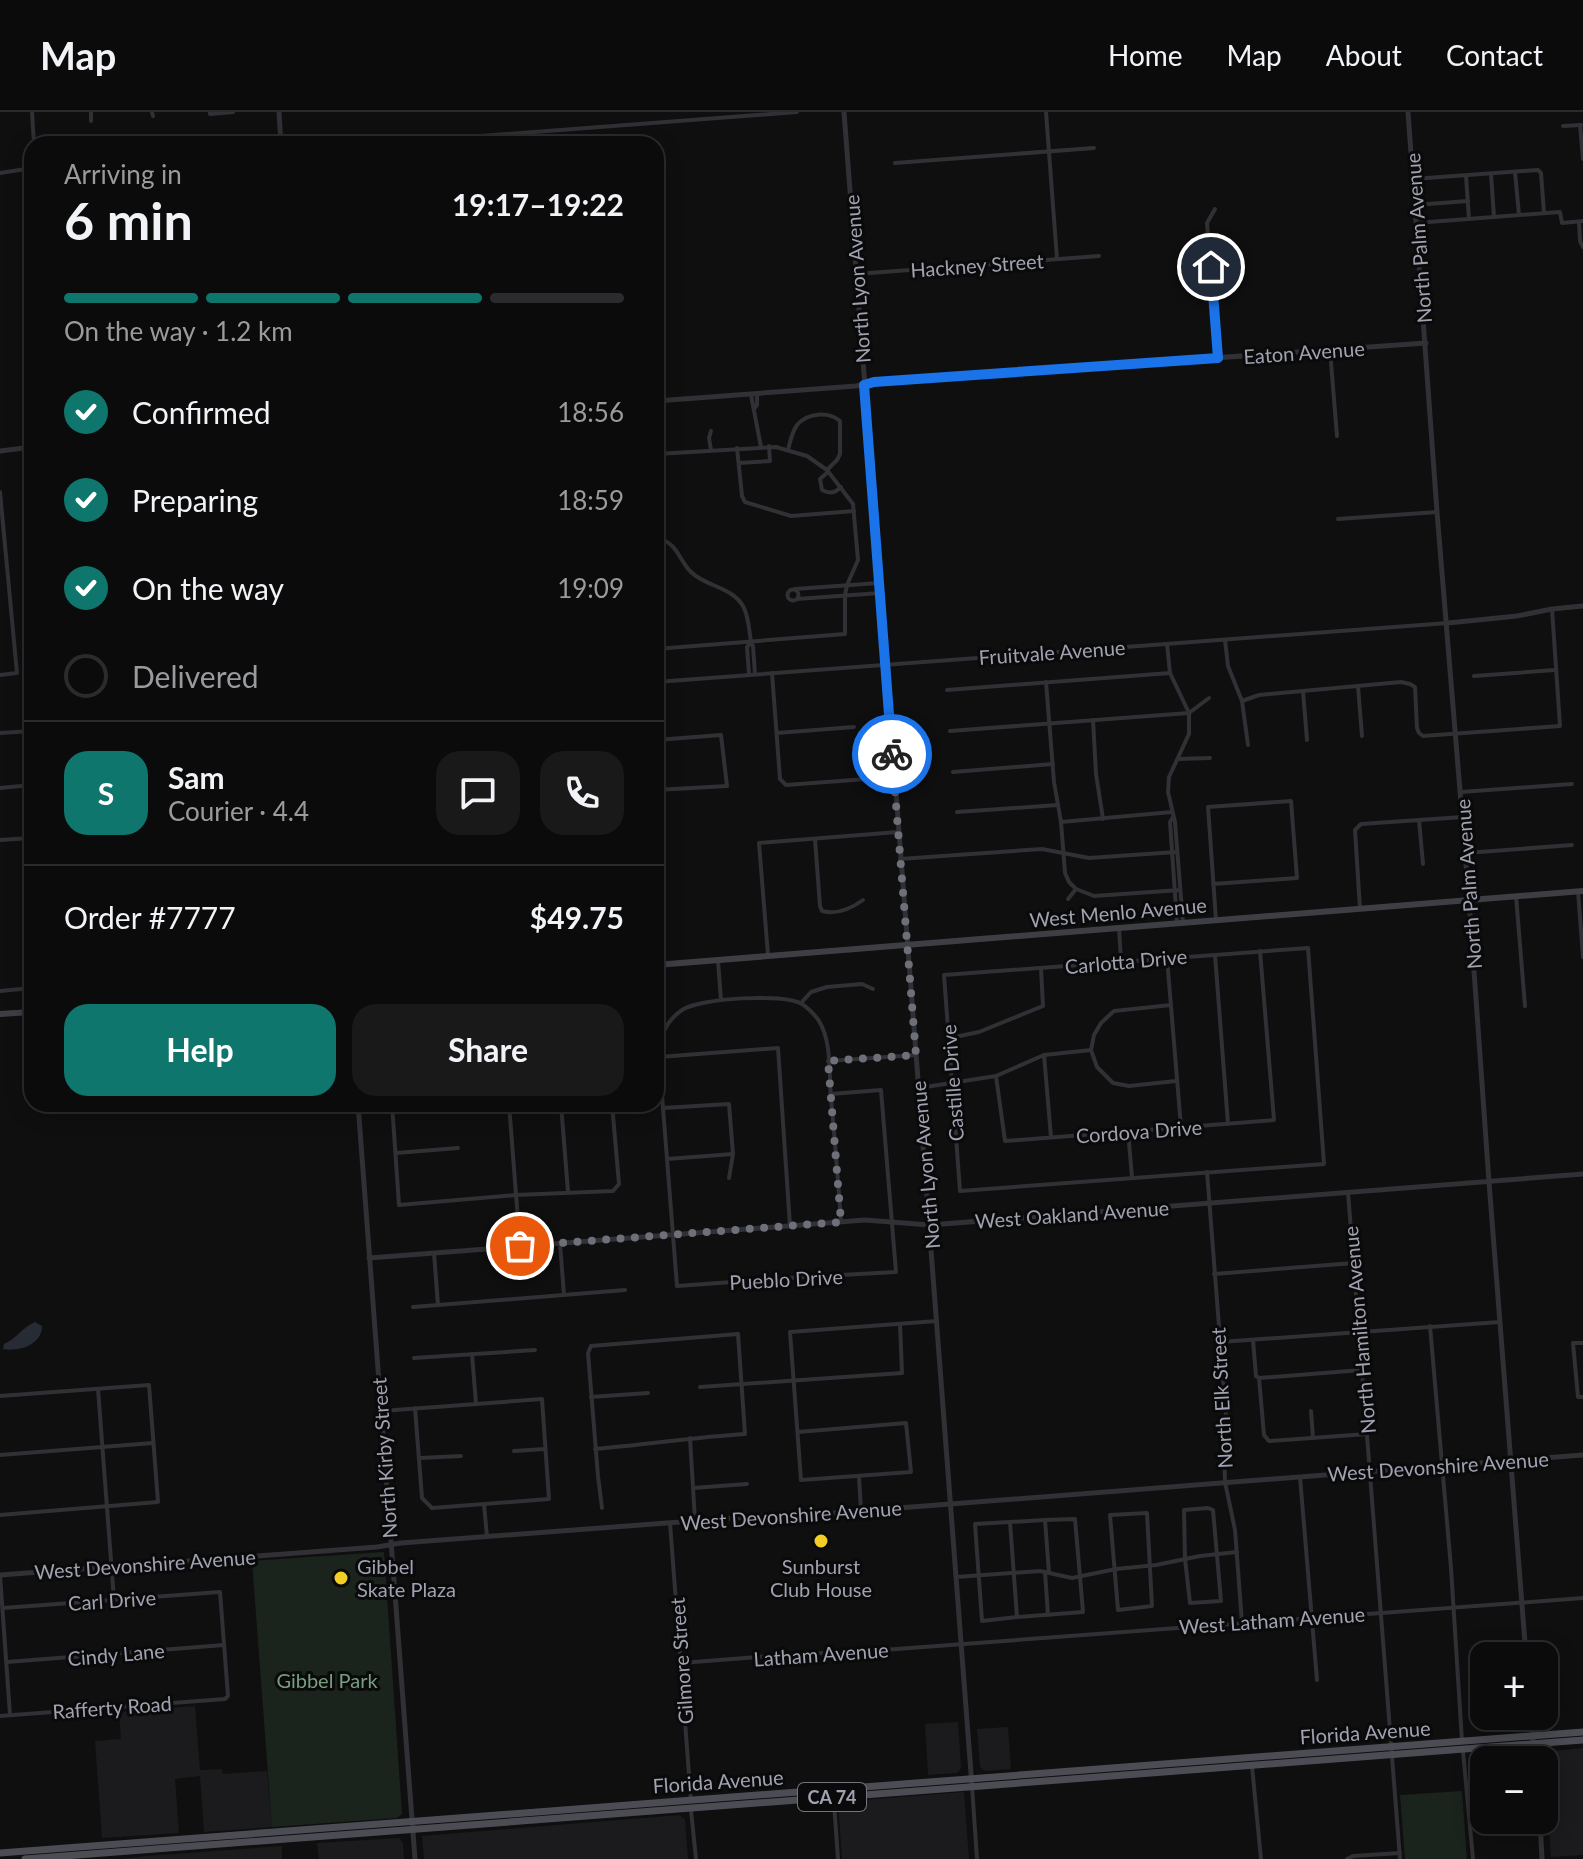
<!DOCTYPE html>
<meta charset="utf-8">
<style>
:root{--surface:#0b0b0c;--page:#19191a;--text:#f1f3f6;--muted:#9a9b9d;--line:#2b2b2d;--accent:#0f766e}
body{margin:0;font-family:Lato,sans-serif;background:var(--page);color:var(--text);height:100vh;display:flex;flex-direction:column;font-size:30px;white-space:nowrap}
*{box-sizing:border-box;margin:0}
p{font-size:26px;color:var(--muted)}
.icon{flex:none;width:44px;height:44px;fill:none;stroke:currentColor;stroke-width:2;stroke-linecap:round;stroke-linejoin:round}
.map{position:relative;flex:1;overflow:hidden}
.sheet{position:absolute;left:24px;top:24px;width:640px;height:976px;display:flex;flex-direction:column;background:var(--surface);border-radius:24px;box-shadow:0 4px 20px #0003,0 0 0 2px var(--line)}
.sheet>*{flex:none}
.buttons{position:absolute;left:1470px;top:1530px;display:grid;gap:16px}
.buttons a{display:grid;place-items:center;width:88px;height:88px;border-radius:16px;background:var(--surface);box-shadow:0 4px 20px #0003,0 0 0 2px var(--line);font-size:40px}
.pin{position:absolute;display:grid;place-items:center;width:68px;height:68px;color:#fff;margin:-34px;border:4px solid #fff;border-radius:50%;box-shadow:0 2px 8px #0007}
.courier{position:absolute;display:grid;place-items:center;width:80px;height:80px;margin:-40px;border:6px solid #1a73e8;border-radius:50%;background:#fff;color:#222;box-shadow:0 2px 10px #0007}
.headline em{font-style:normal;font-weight:700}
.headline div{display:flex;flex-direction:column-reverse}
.headline{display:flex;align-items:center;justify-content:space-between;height:136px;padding:0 40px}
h1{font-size:52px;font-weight:700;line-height:60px}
.bar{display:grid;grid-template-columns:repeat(4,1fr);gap:12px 8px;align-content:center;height:96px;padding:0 40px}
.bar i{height:10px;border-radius:6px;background:var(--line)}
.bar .current{background:var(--accent)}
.bar p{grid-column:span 4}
.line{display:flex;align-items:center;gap:20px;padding:0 40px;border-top:2px solid var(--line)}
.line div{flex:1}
.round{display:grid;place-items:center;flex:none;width:84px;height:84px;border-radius:24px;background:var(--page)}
ol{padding:0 40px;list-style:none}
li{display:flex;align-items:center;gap:24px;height:88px}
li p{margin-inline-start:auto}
li .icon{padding:8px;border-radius:50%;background:var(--accent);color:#fff;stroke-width:4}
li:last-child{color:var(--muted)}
li i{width:44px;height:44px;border:4px solid var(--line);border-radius:50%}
.primary-button{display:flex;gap:16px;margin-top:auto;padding:16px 40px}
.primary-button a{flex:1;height:92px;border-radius:24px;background:var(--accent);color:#fff;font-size:32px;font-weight:700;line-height:92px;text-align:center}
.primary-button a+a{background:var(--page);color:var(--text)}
header{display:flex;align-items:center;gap:48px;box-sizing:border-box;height:112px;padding:0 40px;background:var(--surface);border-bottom:2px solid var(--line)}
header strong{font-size:38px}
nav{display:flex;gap:44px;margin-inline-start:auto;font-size:28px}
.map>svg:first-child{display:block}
.built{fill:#1b1b1d}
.green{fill:#1b231d}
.water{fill:#262b34}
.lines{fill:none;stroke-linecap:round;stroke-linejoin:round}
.minor{stroke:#303035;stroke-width:4}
.tertiary{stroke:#303035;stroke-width:5}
.secondary{stroke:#3e3f45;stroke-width:6}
.primary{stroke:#4c4c54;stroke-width:7}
.done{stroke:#6d6f79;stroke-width:8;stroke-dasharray:0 14.4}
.route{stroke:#1a73e8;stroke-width:10}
.poi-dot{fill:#f2cd25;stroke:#0a0a0b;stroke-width:3}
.labels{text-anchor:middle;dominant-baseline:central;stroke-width:6;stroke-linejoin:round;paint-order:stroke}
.shield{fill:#0a0a0b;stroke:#73747f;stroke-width:2}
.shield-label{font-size:18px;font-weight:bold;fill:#a0a2b1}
.street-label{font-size:20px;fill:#a0a2b1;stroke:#0a0a0b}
.poi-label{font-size:20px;fill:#a0a2b1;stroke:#0a0a0b;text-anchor:start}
.park-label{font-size:20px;fill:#769d7f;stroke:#0a0a0b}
</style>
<header>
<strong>Map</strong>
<nav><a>Home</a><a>Map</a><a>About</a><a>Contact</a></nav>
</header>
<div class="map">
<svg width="1583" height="1747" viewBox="0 0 1583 1747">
<rect width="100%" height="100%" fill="#0f0f10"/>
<g class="built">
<path d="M195 1594 200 1658 222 1657 223 1662 267 1659 272 1715 204 1720 200 1664 175 1667 179 1721 102 1726 95 1629 121 1627 119 1600Z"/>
<path d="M958 1610 961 1656 957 1661 928 1663 925 1612Z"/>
<path d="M1008 1615 1011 1657 985 1659 980 1655 977 1617Z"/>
<path d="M1583 1636V1743L1551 1745 1543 1640Z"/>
<path d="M964 1680 969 1747H842L838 1690Z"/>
<path d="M680 1703 685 1708 688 1747H424L422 1724Z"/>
<path d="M399 1726 403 1731 404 1747H319L317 1731Z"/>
<path d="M282 1734V1747H119L146 1744Z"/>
</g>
<g class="green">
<path d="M384 1440 402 1702 397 1706 272 1715 252 1449Z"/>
<path d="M1462 1679 1467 1747H1405L1400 1683Z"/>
</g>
<path class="water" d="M35 1210 42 1214C42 1233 19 1240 3 1237L4 1232C16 1227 23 1215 35 1210Z"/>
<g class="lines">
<g class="minor">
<path d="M32 0 34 32"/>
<path d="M91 0V9"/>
<path d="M152 0 153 4"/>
<path d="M210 0V2L233 0"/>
<path d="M1046 0 1057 147"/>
<path d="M1580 13 1583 47"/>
<path d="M1563 14 1581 13"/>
<path d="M377 32 797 0"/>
<path d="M895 51 1094 36"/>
<path d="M1515 60 1519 103"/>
<path d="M0 61 32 56"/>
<path d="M1491 62 1494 105"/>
<path d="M1466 64 1469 107"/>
<path d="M1413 67 1538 58 1541 61 1544 101"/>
<path d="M1415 93 1468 89"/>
<path d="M1215 97 1207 111 1218 246"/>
<path d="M1579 110 1580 129 1583 135"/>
<path d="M1416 111 1560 100 1562 111 1583 109"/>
<path d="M856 162 1099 144"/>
<path d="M1330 238 1337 324"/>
<path d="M751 283 761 335"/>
<path d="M755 296 757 293V282"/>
<path d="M737 336 742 384 745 390 791 404 854 399"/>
<path d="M711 338 709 326 711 319"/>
<path d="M788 338C790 330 792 320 797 313 807 301 828 299 840 309V342L837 348 827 358"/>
<path d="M656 342 776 335 807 344 827 358 853 392 858 448 847 473 845 483V522L656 537"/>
<path d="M739 351 770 349 769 334"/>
<path d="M828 360 820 367 822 378C830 382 835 381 841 375"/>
<path d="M0 380 17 561 0 563"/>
<path d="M1338 407 1437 400"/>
<path d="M656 426C679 431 677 446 691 460 706 475 731 474 743 494 749 505 749 518 751 530L753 534 755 562"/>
<path d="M795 477 879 471"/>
<circle cx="793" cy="483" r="5.5"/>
<path d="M797 487 880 481"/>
<path d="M1225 528 1228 554 1242 589 1248 633"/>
<path d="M1167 532 1170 561 1189 601V622L1169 665 1168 680 1175 710 1183 811"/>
<path d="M772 561 780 667 786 673 894 665"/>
<path d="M749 562 747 535 750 532"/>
<path d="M1474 564 1555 558"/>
<path d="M656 570 1448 511"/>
<path d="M1046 570 1054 670 1061 710 1065 761 1069 770 1076 777 1094 784 1180 778"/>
<path d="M1358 574 1362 624"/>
<path d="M947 578 1170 561"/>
<path d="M1303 579 1307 628"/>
<path d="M1242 589 1259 583 1401 570 1410 572 1415 575 1417 616 1419 621 1423 624 1560 614 1552 497"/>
<path d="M1093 608 1096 662 1103 707"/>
<path d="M950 619 1189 601 1209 586"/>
<path d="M0 621 32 619"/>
<path d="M777 621 854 615"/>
<path d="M656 628 721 623 727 674 656 678"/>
<path d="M1178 647 1210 646"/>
<path d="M953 660 1053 652"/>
<path d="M30 673 32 699"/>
<path d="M0 676 32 673"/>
<path d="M1461 680 1572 672"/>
<path d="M957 700 1058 693"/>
<path d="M1173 705 1170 710 1177 811"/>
<path d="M1419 708 1423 752"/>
<path d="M1061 710 1172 700"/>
<path d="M815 727 820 794 822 799C837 803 852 796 863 788"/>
<path d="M0 728 32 726"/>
<path d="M1466 741 1572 733"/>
<path d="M900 747 1042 737 1089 746 1176 740"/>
<path d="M1213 772 1297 766 1291 689 1208 695 1216 808"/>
<path d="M1578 779 1583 845"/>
<path d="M1516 784 1525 894"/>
<path d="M1068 787 1076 777"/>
<path d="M1360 797 1355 718 1361 712 1463 705"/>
<path d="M1119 816 1121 849"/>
<path d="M1308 836 1324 1052 960 1079 944 863Z"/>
<path d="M768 843 759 731 898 720"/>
<path d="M1215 843 1228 1012"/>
<path d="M1167 846 1181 1015"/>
<path d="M718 849 721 888"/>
<path d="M0 879 32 876"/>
<path d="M801 891 811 880 827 875 862 872 873 877"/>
<path d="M1171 893 1114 899 1101 911 1094 923 1091 938 1097 955 1113 971 1129 974 1176 969"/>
<path d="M950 926 979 920 1043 894 1041 856"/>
<path d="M1044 943 1051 1025"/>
<path d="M659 945 778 936 790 1114"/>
<path d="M828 949 916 943"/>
<path d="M996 964 1005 1029 1274 1008 1260 839"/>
<path d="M919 976 996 964 1044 943 1091 938"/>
<path d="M831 982 881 978 896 1160 803 1165 677 1174 659 945C659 925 666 909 682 898 699 886 784 881 802 892 807 895 816 904 819 909 832 930 829 963 831 987 835 1028 838 1068 841 1109"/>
<path d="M392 992 399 1093 516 1083 613 1079 619 1072 612 992"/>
<path d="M509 992 520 1134"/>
<path d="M561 992 568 1080"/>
<path d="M663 996 729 992 733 1042 729 1066"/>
<path d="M1128 1019 1132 1065"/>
<path d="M396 1041 458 1036"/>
<path d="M667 1047 733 1042"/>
<path d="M1207 1060 1226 1304 1224 1338 1225 1370 1235 1418 1242 1511"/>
<path d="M1348 1080 1400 1747"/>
<path d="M560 1131 564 1183"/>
<path d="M434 1141 438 1193"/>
<path d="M1214 1162 1354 1151"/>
<path d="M413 1195 625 1178"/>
<path d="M1430 1214 1451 1456 1462 1629"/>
<path d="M1253 1228 1256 1264 1259 1266 1264 1323 1269 1329 1367 1322"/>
<path d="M1220 1230 1500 1210"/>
<path d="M1583 1231H1573L1578 1285H1583"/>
<path d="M472 1242 476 1292"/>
<path d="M414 1246 535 1238"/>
<path d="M1259 1266 1362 1258"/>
<path d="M700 1275 902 1261 900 1212"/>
<path d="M98 1277 114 1488"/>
<path d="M0 1284 149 1273 158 1390 0 1403"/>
<path d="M591 1285 648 1281"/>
<path d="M382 1299 542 1287 549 1387 432 1396 422 1386 415 1296"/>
<path d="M1311 1299 1313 1326"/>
<path d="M798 1320 906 1311 911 1360 801 1368 790 1220 937 1209"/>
<path d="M690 1326 695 1409"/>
<path d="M595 1337C645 1333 695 1325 745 1322L738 1222 591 1234 588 1241 598 1364 602 1396"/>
<path d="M514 1339 545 1337"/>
<path d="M0 1343 153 1331"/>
<path d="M420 1346 461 1344"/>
<path d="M859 1365 861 1398"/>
<path d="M1300 1365 1317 1568"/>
<path d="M693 1376 747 1372"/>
<path d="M484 1392 487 1425"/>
<path d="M1208 1396 1213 1398 1221 1489 1190 1491 1185 1447 1184 1398Z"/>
<path d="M1147 1401 1152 1494 1118 1498 1110 1403Z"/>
<path d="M1010 1410 1017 1505 982 1509 975 1412 1045 1408"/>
<path d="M670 1411 691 1689"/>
<path d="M1045 1460 1048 1503"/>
<path d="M0 1463 10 1603"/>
<path d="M956 1465 1040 1459 1072 1466 1116 1457 1156 1453 1200 1444 1237 1440"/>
<path d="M1018 1505 1083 1500 1075 1407 1045 1408 1049 1461"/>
<path d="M7 1550 224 1533"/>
<path d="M681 1551 798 1542 856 1540 1583 1486"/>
<path d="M0 1604 225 1587 228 1584 220 1480 3 1496"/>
<path d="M1463 1639 1473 1747"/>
<path d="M1252 1654 1261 1747"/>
<path d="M972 1674 977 1747"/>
<path d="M833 1677 838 1747"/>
<path d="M691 1698 696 1747"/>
<path d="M1347 1747 1353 1744 1400 1741"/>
</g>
<g class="tertiary">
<path d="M279 0 281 32"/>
<path d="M844 0 972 1674"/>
<path d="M1408 0 1437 400 1469 788 1489 1070 1526 1544"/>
<path d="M656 289 856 274 874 270 1426 231"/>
<path d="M0 339 32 335"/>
<path d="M1448 511 1517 504 1552 497 1583 494"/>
<path d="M358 992 415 1747"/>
<path d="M369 1146 865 1108 930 1113 1583 1062"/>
<path d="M0 1463 377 1435 401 1431 786 1402 834 1401 1583 1343"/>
<path d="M1531 1604 1535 1648"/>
<path d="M1540 1708 1542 1747"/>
</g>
<g class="secondary">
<path d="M656 853 1583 779"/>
<path d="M0 902 32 900"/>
</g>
<g class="primary">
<path d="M0 1741 1583 1620"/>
<path d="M25 1747 1583 1628"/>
</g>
</g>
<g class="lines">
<path class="done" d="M520 1134 841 1110 828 949 916 943 892 642"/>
<path class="route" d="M892 642 864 273 874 270 1218 246 1211 155"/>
</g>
<g class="poi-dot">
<circle cx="821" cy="1429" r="8"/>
<circle cx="341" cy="1466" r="8"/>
</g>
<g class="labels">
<rect class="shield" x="798" y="1671" width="68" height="28" rx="6"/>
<g class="shield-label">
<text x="832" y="1685">CA 74</text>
</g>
<g class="street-label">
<text transform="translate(1418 126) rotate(-94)">North Palm Avenue</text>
<text transform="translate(977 153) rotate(-4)">Hackney Street</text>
<text transform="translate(857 167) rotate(-94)">North Lyon Avenue</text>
<text transform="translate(1304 240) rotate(-4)">Eaton Avenue</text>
<text transform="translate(1052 540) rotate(-4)">Fruitvale Avenue</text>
<text transform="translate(1468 772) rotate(-94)">North Palm Avenue</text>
<text transform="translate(1118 800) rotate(-5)">West Menlo Avenue</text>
<text transform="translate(1126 849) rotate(-5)">Carlotta Drive</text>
<text transform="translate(952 971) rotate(-94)">Castille Drive</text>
<text transform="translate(1139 1019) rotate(-4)">Cordova Drive</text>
<text transform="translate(925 1053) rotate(-95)">North Lyon Avenue</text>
<text transform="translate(1072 1102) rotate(-4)">West Oakland Avenue</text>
<text transform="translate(786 1167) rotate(-3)">Pueblo Drive</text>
<text transform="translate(1359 1218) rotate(-95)">North Hamilton Avenue</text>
<text transform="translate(1221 1286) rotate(-93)">North Elk Street</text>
<text transform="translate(384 1346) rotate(-94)">North Kirby Street</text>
<text transform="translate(1438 1354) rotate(-4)">West Devonshire Avenue</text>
<text transform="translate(791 1403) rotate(-4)">West Devonshire Avenue</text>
<text transform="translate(145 1452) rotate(-4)">West Devonshire Avenue</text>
<text transform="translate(112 1488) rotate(-4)">Carl Drive</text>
<text transform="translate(1272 1508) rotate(-4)">West Latham Avenue</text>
<text transform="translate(116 1542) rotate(-5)">Cindy Lane</text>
<text transform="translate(821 1542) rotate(-4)">Latham Avenue</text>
<text transform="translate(681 1549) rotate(-94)">Gilmore Street</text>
<text transform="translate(112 1595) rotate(-4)">Rafferty Road</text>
<text transform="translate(1365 1620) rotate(-4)">Florida Avenue</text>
<text transform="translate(718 1669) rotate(-4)">Florida Avenue</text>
</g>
<g class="poi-label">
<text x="357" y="1454">Gibbel<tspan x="357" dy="23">Skate Plaza</tspan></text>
<text x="821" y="1454" text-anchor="middle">Sunburst<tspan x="821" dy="23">Club House</tspan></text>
</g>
<g class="park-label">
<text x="327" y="1568">Gibbel Park</text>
</g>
</g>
</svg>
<div class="buttons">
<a>+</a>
<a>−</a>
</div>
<div class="pin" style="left:520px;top:1134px;background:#ea580c"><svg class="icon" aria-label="bag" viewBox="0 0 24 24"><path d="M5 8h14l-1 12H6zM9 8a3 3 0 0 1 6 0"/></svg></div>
<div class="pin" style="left:1211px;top:155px;background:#1f2937"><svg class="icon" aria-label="home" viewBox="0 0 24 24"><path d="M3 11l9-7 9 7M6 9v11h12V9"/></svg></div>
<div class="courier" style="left:892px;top:642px"><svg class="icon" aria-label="bike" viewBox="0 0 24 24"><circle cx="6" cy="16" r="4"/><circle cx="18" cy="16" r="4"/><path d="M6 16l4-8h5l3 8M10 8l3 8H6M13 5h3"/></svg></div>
<section class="sheet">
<div class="headline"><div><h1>6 min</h1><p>Arriving in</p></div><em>19:17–19:22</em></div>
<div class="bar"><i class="current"></i><i class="current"></i><i class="current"></i><i></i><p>On the way · 1.2 km</p></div>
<ol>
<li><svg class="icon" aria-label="check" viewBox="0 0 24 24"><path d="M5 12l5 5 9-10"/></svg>Confirmed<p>18:56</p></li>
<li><svg class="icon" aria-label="check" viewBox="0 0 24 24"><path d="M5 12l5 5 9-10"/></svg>Preparing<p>18:59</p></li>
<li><svg class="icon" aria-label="check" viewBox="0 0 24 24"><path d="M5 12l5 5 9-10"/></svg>On the way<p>19:09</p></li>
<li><i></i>Delivered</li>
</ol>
<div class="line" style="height:144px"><b class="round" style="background:var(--accent);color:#fff">S</b><div><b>Sam</b><p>Courier · 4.4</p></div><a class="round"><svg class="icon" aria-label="chat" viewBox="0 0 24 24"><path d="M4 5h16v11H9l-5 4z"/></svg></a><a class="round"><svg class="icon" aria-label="phone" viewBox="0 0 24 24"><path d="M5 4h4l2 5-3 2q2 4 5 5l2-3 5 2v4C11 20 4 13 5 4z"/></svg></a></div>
<div class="line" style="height:104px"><div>Order #7777</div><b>$49.75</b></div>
<div class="primary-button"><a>Help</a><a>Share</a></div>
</section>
</div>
